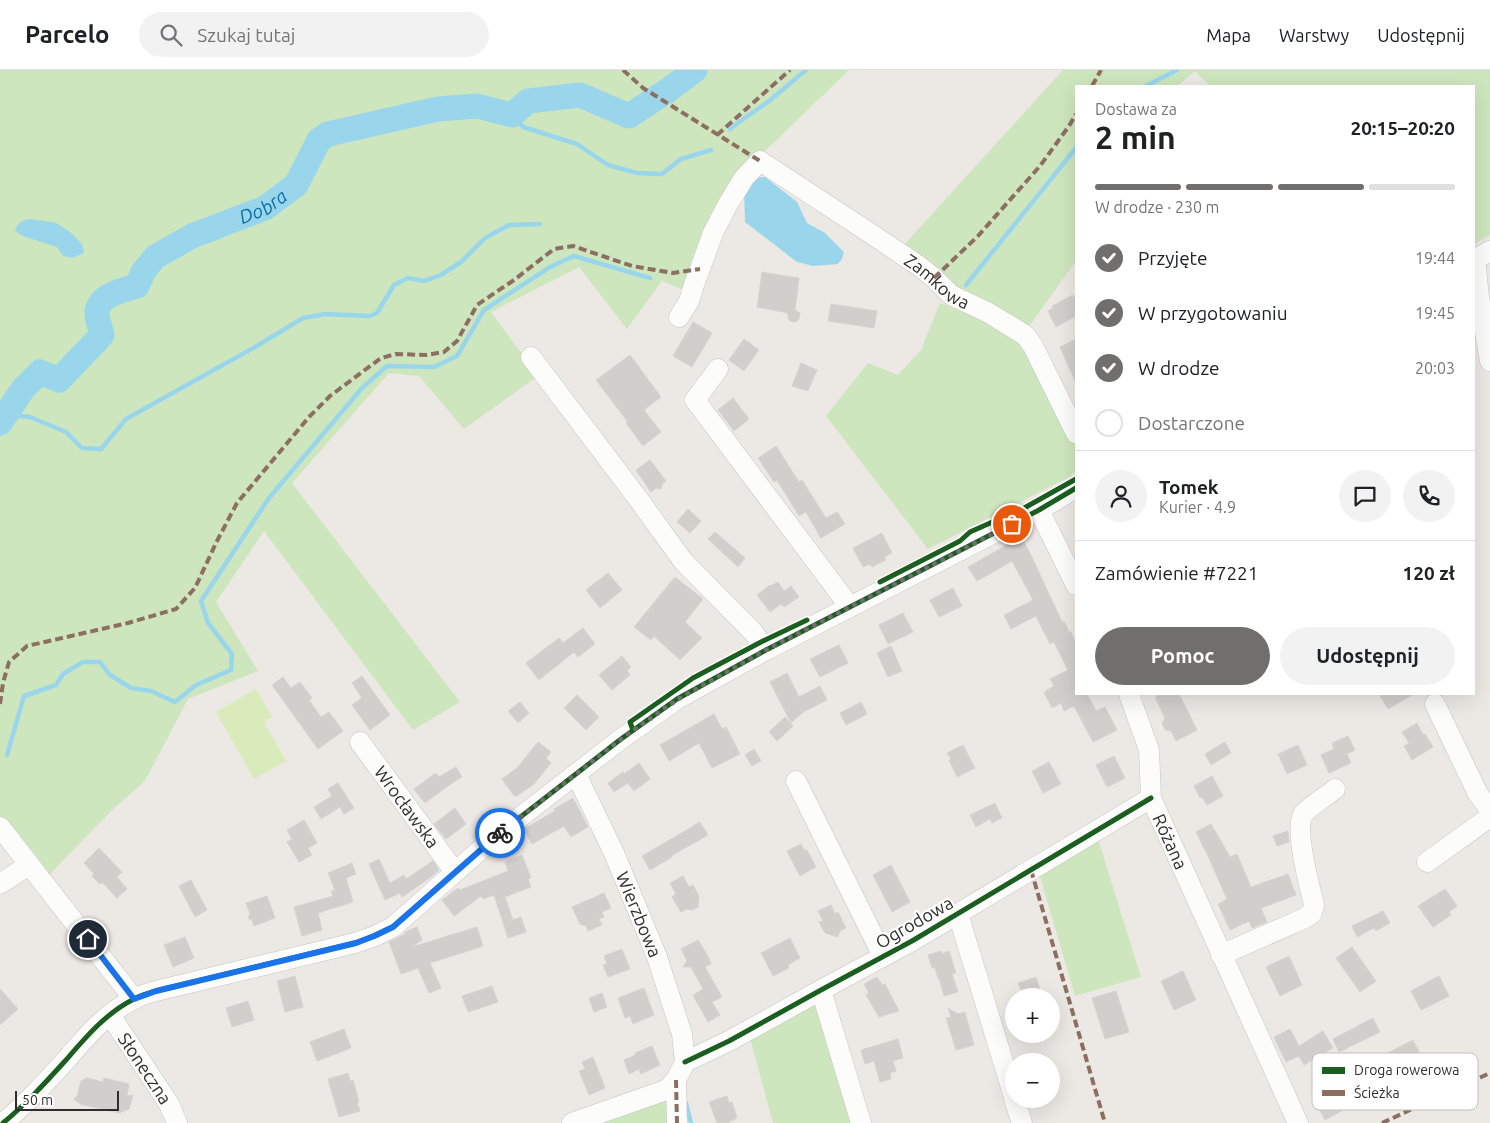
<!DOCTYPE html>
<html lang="pl">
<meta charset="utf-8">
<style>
:root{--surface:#fff;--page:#f2f2f2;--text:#202124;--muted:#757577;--line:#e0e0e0;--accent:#706f6e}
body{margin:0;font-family:Ubuntu,sans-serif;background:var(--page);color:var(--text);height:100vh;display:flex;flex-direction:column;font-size:19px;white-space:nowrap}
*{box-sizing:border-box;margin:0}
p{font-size:16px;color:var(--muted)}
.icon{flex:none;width:28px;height:28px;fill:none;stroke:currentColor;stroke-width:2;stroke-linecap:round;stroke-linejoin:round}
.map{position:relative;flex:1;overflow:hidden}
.sheet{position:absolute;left:1075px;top:15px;width:400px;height:610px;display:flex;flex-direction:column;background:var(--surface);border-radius:0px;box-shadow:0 5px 20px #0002}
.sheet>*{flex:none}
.fabs{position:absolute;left:1005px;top:918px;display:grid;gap:10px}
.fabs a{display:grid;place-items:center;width:55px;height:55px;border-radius:50%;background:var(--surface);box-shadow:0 5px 20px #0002;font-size:25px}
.scale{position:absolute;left:15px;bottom:12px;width:104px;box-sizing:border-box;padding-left:5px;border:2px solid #2e2e2e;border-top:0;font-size:14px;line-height:18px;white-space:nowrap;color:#2e2e2e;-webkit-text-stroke:4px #fff;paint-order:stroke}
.pin{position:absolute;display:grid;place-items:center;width:42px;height:42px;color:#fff;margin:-21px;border:2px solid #fff;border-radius:50%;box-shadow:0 1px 5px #0007}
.courier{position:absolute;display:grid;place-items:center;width:50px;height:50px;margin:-25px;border:4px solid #1a73e8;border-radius:50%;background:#fff;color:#222;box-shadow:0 1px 6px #0007}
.head em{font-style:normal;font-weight:700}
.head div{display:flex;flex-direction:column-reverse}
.head{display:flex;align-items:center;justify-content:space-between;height:85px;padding:0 20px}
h1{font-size:32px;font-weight:700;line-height:38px}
.bar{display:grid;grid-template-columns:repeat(4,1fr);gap:8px 5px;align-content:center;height:60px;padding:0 20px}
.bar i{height:6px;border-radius:4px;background:var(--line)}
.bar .active{background:var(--accent)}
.bar p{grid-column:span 4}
.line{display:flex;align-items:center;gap:12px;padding:0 20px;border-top:1px solid var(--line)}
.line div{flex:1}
.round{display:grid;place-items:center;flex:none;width:52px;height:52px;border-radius:26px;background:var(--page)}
ol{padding:0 20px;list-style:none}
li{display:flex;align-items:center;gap:15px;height:55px}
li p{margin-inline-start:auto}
li .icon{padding:5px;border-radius:50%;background:var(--accent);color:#fff;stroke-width:4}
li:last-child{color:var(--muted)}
li i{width:28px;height:28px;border:2px solid var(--line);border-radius:50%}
.primary-button{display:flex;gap:10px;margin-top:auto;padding:10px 20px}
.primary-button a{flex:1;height:58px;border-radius:30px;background:var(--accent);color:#fff;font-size:20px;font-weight:700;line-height:58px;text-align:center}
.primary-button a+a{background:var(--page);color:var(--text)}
header{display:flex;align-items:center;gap:30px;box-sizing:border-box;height:70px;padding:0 25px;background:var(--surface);border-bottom:1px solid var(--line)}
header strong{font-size:24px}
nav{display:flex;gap:28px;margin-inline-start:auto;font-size:18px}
.search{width:350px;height:45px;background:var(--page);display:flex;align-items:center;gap:12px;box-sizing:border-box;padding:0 18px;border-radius:28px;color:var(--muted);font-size:19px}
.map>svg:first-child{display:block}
.green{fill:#cee6be}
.pitch{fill:#d9eabb}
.water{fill:#99d6ec}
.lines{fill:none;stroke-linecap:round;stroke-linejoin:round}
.stream{stroke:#99d6ec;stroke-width:4.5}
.river{stroke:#99d6ec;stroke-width:25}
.building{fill:#d1cecb;stroke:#d7d4d0}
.minor-casing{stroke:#c5c4c5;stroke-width:21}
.minor{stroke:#fcfcfb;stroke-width:20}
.quiet{stroke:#8d6e63;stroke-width:4;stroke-dasharray:8 4;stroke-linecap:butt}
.cycleway-casing{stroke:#fff;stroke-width:8}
.cycleway{stroke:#1b5e20;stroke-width:5}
.done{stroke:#706f6e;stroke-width:5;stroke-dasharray:0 9}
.route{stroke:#1a73e8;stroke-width:6}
.labels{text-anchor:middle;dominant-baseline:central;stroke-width:4.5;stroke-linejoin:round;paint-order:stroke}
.street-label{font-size:18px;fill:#2e2e2e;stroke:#fff}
.water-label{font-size:19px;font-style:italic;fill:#0d6fa3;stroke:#fff}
.key{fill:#fff;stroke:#c0c0c0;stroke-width:1}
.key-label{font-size:14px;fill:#2e2e2e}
</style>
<header>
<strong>Parcelo</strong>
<div class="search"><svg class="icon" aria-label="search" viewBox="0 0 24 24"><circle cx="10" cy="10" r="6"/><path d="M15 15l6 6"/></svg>Szukaj tutaj</div>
<nav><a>Mapa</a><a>Warstwy</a><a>Udostępnij</a></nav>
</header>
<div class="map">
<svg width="1490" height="1053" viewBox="0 0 1490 1053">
<rect width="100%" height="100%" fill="#ece8e4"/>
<g class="green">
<path d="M0 0H849L760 86 686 221 662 211 627 259 579 197 491 242 538 306 464 359 419 306 389 303 292 413 460 632 413 660 264 461 216 532 258 601 188 629 145 711 112 740 49 805 0 750Z"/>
<path d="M1063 0H1490V165L1474 174V16H1210L1195 1 1177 16H1076V191L1027 259 961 220 903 176Z"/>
<path d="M940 233 997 254 1030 281 1076 374V400L1071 406 928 479 826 346 868 293 898 305 921 280Z"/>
<path d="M1097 766 1141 907 1075 926 1039 803Z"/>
<path d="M816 931 854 1053H773L750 968Z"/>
<path d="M661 1026 666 1033 673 1053H585Z"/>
</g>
<path class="pitch" d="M256 619 272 647 264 652 286 691 254 709 216 642Z"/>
<g class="water">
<path d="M765 107 797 132 807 153 825 163 844 182 842 189 838 194 813 196 797 192 745 152 744 118 755 108Z"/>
<path d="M31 149 56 153 70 162 82 174 84 183 72 188 63 186 57 177 23 166 15 161C18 152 22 150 31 149Z"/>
</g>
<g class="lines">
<g class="stream">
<path d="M1146 16 1177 0"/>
<path d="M512 45 523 57 577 74 608 95 637 103 662 104 681 89 711 80"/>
<path d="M730 59 746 47 768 32 806 0"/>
<path d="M966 215 1076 78"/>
<path d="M6 344 30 347 66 362 82 378 101 379 126 349 255 277 303 248 326 244 369 246 377 243 394 215 408 208 424 211 441 205 461 192 485 168 509 155 540 154"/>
<path d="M7 685 24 626 56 615 63 604 83 592H100L110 605 131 618 151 621 175 632 196 615 231 600 232 584 208 553 201 531 269 428 362 318 387 296 434 297 457 286 484 240 550 197 574 186 650 208"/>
<path d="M686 1033 691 1053"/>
</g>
<path class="river" id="s1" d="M0 353 23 319 40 302 59 310 102 265C101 259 96 248 97 241 101 224 123 220 137 216L143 202 155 187 192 166 265 138 296 115 319 70 328 64 438 39 477 36 512 45 528 31 580 25 629 46 667 21 695 0"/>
</g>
<g class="building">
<path d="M762 202 799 208 795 240 800 243 799 249 797 251 793 252 790 251 788 248V243L757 237Z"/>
<path d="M1073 225 1076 230V246L1056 257 1048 241 1053 238 1052 236Z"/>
<path d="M831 234 877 241 874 258 828 251Z"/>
<path d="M693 252 712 263 692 297 673 286Z"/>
<path d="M744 269 759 280 744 301 729 290Z"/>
<path d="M1076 269V313L1060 277Z"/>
<path d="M630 285 661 327 644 340 661 362 643 376 626 353 628 352 596 310Z"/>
<path d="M801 293 817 300 808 321 792 316Z"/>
<path d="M733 328 749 349 734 361 718 340Z"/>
<path d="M776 376 799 412 802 410 826 448 837 442 845 454 821 468 806 442 799 446 777 410 774 412 758 388Z"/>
<path d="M650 390 666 411 662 414 661 419 656 418 651 422 636 400Z"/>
<path d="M688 439 701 451 690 463 677 452Z"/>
<path d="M715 462 745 488 738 497 708 469Z"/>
<path d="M882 463 892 483 884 487 886 490 872 497 870 494 863 497 853 478Z"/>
<path d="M1021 467 1030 483 1062 552 1064 551 1069 562H1071L1076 573V624H1087L1096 641 1105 637 1117 660 1093 672 1074 636 1064 641 1061 633 1052 638 1044 622 1054 616 1050 609 1068 600 1054 572 1050 574 1036 546 1011 559 1004 545 1033 530 1012 491 977 511 968 497Z"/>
<path d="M608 503 622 520 600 538 586 520Z"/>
<path d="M675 507 703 529 685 552 702 568 680 590 654 566 651 570 634 557Z"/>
<path d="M778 512 784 521 791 516 799 527 784 537 781 534 770 542 757 525 770 515 771 516Z"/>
<path d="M953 518 962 536 939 547 930 530Z"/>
<path d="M903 543 913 562 888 574 879 555Z"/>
<path d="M583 558 595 574 578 587 574 582 539 610 526 593 559 568 563 573Z"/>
<path d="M839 575 848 593 820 607 810 589Z"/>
<path d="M891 576 902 601 888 607 877 583Z"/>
<path d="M622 586 631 597 627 601 630 605 612 620 599 605Z"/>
<path d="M787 603 799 627 820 616 827 630 803 642 791 653 770 612Z"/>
<path d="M362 606 390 645 370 660 352 635 362 628 352 613Z"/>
<path d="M283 607 291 618 300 612 312 628 309 630 321 647 329 642 343 661 318 679 272 615Z"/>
<path d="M1162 624H1179L1197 660 1176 671 1171 661 1165 660 1162 653 1165 648 1155 627Z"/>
<path d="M1379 624H1414L1388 639Z"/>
<path d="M577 625 599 647 586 660 564 638Z"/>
<path d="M520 632 529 643 518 653 508 641Z"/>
<path d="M861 632 867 644 846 655 840 643Z"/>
<path d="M714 644 722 659 726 657 740 684 712 698 699 673 669 691 660 675Z"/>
<path d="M785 647 793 656 777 671 769 662Z"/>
<path d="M1417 653 1423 665 1425 664 1433 677 1412 690 1404 676 1409 673 1402 662Z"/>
<path d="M1348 666 1355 680 1347 684 1351 693 1329 703 1321 685 1334 679 1332 673Z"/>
<path d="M538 672 551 682 546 688 551 693 534 714 515 727 502 709 517 698Z"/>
<path d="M1225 672 1231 683 1211 695 1205 684Z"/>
<path d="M963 675 975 698 957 707 949 690 951 689 947 683Z"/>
<path d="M1298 675 1307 695 1287 704 1278 684Z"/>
<path d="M754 679 761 691 752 696 745 685Z"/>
<path d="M1114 686 1125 708 1107 717 1096 695Z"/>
<path d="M1049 692 1061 714 1043 723 1032 701Z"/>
<path d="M639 693 650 709 634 721 628 713 614 722 608 713 623 702 624 704Z"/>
<path d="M456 697 462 707 452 713 425 733 414 719 436 703 439 707Z"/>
<path d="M1212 706 1223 726 1207 735 1202 727 1200 728 1194 716Z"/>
<path d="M338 713 354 738 344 744 340 737 321 749 314 737 332 726 328 719Z"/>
<path d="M573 728 588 757 571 767 564 756 532 774 524 759 555 741 554 739Z"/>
<path d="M995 733 1002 748 992 753 990 749 976 757 970 745Z"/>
<path d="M455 738 466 754 446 769 434 754Z"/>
<path d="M304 750 317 773 308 778 312 785 299 792 287 772 292 769 287 760Z"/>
<path d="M700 752 708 765 671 786 672 787 650 800 642 786Z"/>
<path d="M1211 754 1230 787 1237 784 1251 817 1288 804 1296 825 1261 838 1267 852 1252 858 1249 851 1230 860 1218 834 1227 829 1208 786 1196 762Z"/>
<path d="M1288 761 1289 772 1277 776 1273 766Z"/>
<path d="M801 774 805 781 807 780 816 797 800 806 787 781Z"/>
<path d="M99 778 122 802 117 807 127 819 117 828 102 812 100 814 92 806 94 804 84 793Z"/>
<path d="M522 785 531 808 528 809 531 817 505 827 513 850 521 847 526 862 508 868 494 825 483 829 481 826 454 846 442 830 458 818 460 820 508 801 505 792Z"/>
<path d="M379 789 390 813 404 805 406 809 433 791 439 800 431 807 402 827 400 823 385 830 369 794Z"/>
<path d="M352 793 356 804 346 808 353 832 318 843 322 860 302 866 294 837 333 826 331 821 335 820 328 803Z"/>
<path d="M891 795 910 832 892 842 873 805Z"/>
<path d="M683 806 689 817 693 815 699 826 698 837 692 840 687 839 681 842 672 827 676 824 670 813Z"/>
<path d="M191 810 207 840 195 847 179 816Z"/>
<path d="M1445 819 1457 836 1449 842 1451 845 1433 857 1418 836Z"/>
<path d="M604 823 611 838 602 842 604 847 599 849 602 855 588 861 586 856 580 854 572 837Z"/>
<path d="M267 826 275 848 254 856 252 850 248 848 250 844 246 833Z"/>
<path d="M831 835 835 844 838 842 846 858 840 861 838 867 825 863 819 852 823 851 818 841Z"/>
<path d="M1383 841 1390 853 1376 861 1374 858 1357 867 1352 856Z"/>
<path d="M417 857 422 870 412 877 477 857 483 876 430 893 441 918 429 923 418 898 401 904 389 872 405 864V862Z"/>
<path d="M185 867 194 888 173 897 164 875Z"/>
<path d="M790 868 800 888 788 895 789 898 773 906 761 883Z"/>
<path d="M698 870 709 888 711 894 705 897 722 927 712 932 720 945 708 952 693 925 703 919 691 897H683L687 891 681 879Z"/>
<path d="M1352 877 1376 911 1360 922 1336 888Z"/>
<path d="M622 879 630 899 608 907 603 895 607 894 604 886Z"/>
<path d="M941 881 942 884 949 881 956 903 952 904 958 922 944 926 939 908 938 909 935 898H932L928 885Z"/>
<path d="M1289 886 1302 915 1280 926 1266 897Z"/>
<path d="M1183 901 1196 930 1174 940 1161 911Z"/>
<path d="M295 906 303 937 285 942 277 911Z"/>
<path d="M1439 906 1449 926 1421 940 1411 921Z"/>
<path d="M877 907 882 915 885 914 899 941 879 947 866 925 869 923 864 914Z"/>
<path d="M1036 907 1042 926H1023L1018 913Z"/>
<path d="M492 916 498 932 468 942 462 926Z"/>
<path d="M644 918 654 945 633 954 630 946 625 948 618 928Z"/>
<path d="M0 919 18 939 0 955Z"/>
<path d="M1116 921 1129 962 1105 969 1092 928Z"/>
<path d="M602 923 607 937 594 942 589 928Z"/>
<path d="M248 931 254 950 232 957 226 938Z"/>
<path d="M948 938 958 944 965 942 974 975 956 980 946 948 951 947Z"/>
<path d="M1373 948 1380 962 1339 982 1333 969Z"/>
<path d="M344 959 351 978 317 991 310 972Z"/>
<path d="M1290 959 1299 976 1323 961 1333 978 1304 995 1299 986 1286 992 1274 967Z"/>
<path d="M898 969 903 988 893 991 896 1001 890 1003 891 1009 880 1012 874 991 865 994 861 980Z"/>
<path d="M1413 970 1425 993 1408 1002 1411 1008 1387 1021 1384 1015 1341 1036 1343 1040 1325 1050 1316 1033 1350 1015 1345 1005Z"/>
<path d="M652 976 660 995 641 1004 639 999 629 1004 624 990 636 985 635 983Z"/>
<path d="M593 987 605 1018 589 1025 579 1001 585 999 582 992Z"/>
<path d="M348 1003 350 1011 353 1010 359 1032 357 1033 360 1041 339 1047 328 1009Z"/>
<path d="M87 1008 103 1012 104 1008 129 1014 127 1026 133 1025 129 1039 119 1043 80 1034 74 1029 77 1026 81 1011Z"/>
<path d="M727 1026 729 1033 732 1032 737 1048 727 1053H717L709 1032Z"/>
</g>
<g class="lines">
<defs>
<g id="minor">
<path d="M1475 189 1479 227 1490 291"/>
<path d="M1474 190 1490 181"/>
<path id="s2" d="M679 247 689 231 694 215 713 163 728 134 744 108 760 91 876 167 919 196 934 208 951 225 987 242 1025 265 1033 276 1076 363"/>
<path d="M531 287 639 430 683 491 753 562 766 580"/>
<path d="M718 299 695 330 850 537"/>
<path d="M1039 440 1076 515"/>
<path id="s3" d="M1129 624 1149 680 1151 728 1298 1053"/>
<path d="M1435 634 1478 724 1490 740"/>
<path id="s4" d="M360 672 455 802"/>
<path id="s5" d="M576 704 614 783 657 887 682 964 685 992"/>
<path d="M796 711 883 886"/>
<path d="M0 757 134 929"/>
<path d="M1427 792 1490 747"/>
<path d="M0 814 29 795"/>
<path d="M958 844 1014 1027"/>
<path d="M1221 885 1305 848 1312 843 1314 835C1310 817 1293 757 1304 743 1309 737 1328 725 1335 719"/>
<path d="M821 920 861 1053"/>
<path id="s6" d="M110 945 169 1034 177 1053"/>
<path d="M685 992 729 971 821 920 912 871 1151 728"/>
<path d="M676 1010 677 1053"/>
<path d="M1014 1029 1022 1053"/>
<path d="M3 1053C26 1034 46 1012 66 990 86 967 106 943 134 929 141 925 149 923 156 921L355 873 375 866 393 857 496 766 621 669 677 629 766 580 1039 440 1076 418"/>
<path d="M572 1053 666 1020 676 1010 685 992"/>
</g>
</defs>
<use href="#minor" class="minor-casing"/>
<use href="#minor" class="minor"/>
<g class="quiet">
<path d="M623 0 643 18 760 91"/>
<path d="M1092 16 1101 0"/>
<path d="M717 65 790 0"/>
<path d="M934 208 978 166 1040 96 1069 56 1076 44"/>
<path d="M0 634 3 613 9 592 27 576 128 553 176 539 195 518 217 471 237 433 309 347 330 326 381 288 396 284 426 285 444 282 457 271 477 235 514 210 554 179 573 176 632 196 673 203 700 199"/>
<path d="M1031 800 1105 1053"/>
<path d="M676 1010 677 1053"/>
<path d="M1382 1053 1490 1003"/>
</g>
<defs>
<g id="cycleway">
<path d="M880 512 960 471 970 462 1026 437 1076 409"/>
<path d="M633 660 630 652 693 608 761 572 807 550"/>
<path d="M685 992 729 971 821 920 912 871 1151 728"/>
<path d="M3 1053C26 1034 46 1012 66 990 86 967 106 943 134 929 141 925 149 923 156 921L355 873 375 866 393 857 496 766 621 669 677 629 766 580 1039 440 1076 418"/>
</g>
</defs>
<use href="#cycleway" class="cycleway-casing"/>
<use href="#cycleway" class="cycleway"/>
</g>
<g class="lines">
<path class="done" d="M500 763 621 669 678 629 766 580 1012 454"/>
<path class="route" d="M88 869 134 929 156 921 356 873 374 866 393 857 500 763"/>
</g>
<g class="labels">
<g class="street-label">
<text stroke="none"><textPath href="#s2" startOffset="392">Zamkowa</textPath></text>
<text stroke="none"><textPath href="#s4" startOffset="80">Wrocławska</textPath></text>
<text stroke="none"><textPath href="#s3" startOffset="155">Różana</textPath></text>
<text stroke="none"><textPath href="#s5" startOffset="154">Wierzbowa</textPath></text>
<text transform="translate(914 852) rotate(-30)">Ogrodowa</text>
<text stroke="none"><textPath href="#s6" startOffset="64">Słoneczna</textPath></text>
</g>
<g class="water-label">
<text stroke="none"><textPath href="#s1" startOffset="376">Dobra</textPath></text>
</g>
</g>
<rect x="1312" y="983" width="166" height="57" rx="8" class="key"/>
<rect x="1322" y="997" width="23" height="7" fill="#1b5e20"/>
<rect x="1322" y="1020" width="23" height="6" fill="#8d6e63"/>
<g class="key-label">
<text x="1354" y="1005">Droga rowerowa</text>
<text x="1354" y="1028">Ścieżka</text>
</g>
</svg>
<div class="fabs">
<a>+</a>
<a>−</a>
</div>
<div class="scale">50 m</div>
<div class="pin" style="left:1012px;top:454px;background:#ea580c"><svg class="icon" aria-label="bag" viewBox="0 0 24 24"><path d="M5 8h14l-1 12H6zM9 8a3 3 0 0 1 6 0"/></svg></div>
<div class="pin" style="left:88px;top:869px;background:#1f2937"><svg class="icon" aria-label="home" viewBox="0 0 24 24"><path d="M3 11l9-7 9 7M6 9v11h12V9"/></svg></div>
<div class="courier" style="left:500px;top:763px"><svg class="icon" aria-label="bike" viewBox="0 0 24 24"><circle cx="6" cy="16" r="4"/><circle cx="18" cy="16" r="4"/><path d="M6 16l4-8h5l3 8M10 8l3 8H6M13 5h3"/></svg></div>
<section class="sheet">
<div class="head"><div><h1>2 min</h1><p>Dostawa za</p></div><em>20:15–20:20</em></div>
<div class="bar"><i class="active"></i><i class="active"></i><i class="active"></i><i></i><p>W drodze · 230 m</p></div>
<ol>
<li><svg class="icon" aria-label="check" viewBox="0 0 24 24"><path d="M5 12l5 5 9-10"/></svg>Przyjęte<p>19:44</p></li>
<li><svg class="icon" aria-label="check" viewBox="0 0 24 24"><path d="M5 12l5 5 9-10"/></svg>W przygotowaniu<p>19:45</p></li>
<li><svg class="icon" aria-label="check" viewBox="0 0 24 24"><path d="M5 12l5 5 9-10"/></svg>W drodze<p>20:03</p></li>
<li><i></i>Dostarczone</li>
</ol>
<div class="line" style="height:90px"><a class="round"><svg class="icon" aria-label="person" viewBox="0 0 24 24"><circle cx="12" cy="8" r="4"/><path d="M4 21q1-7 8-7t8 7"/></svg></a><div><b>Tomek</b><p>Kurier · 4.9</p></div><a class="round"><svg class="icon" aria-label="chat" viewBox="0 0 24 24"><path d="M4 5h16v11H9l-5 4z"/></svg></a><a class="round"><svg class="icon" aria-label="phone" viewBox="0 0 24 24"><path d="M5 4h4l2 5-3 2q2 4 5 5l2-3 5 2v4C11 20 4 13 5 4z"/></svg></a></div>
<div class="line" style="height:65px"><div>Zamówienie #7221</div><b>120 zł</b></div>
<div class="primary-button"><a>Pomoc</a><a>Udostępnij</a></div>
</section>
</div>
